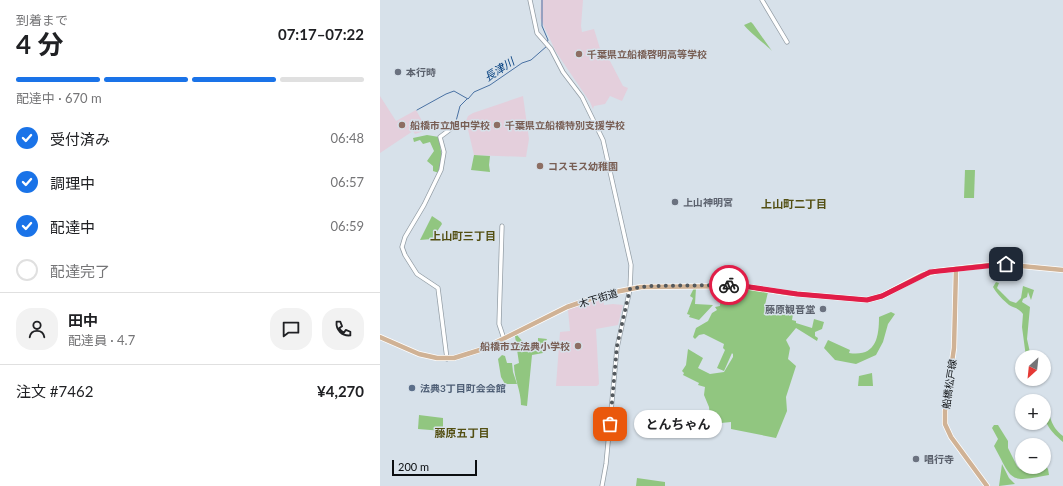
<!DOCTYPE html>
<html lang="ja">
<meta charset="utf-8">
<style>
:root{--surface:#fff;--page:#f2f2f2;--text:#202124;--muted:#757577;--line:#e0e0e0;--accent:#1a73e8}
body{margin:0;font-family:Lato,"Noto Sans JP",sans-serif;background:var(--page);color:var(--text);height:100vh;display:flex;flex-direction:column;font-size:15px;white-space:nowrap}
*{box-sizing:border-box;margin:0}
p{font-size:13px;color:var(--muted)}
.icon{flex:none;width:22px;height:22px;fill:none;stroke:currentColor;stroke-width:2;stroke-linecap:round;stroke-linejoin:round}
.map{position:relative;flex:1;overflow:hidden}
.side{display:flex;flex-direction:column;background:var(--surface);width:380px}
.side>*{flex:none}
.needle{width:26px;rotate:207deg}
.tools{position:absolute;left:635px;top:350px;display:grid;gap:8px}
.tools a{display:grid;place-items:center;width:36px;height:36px;border-radius:50%;background:var(--surface);box-shadow:0 1px 3px #0004;font-size:20px}
.scale{position:absolute;left:12px;bottom:10px;width:85px;box-sizing:border-box;padding-left:4px;border:2px solid #0b0e11;border-top:0;font-size:11px;line-height:14px;white-space:nowrap;color:#0b0e11;-webkit-text-stroke:3px #d7e1ea;paint-order:stroke}
.pin{position:absolute;display:grid;place-items:center;width:34px;height:34px;color:#fff;margin:-17px;border-radius:8px;box-shadow:0 2px 6px #0006}
.courier{position:absolute;display:grid;place-items:center;width:40px;height:40px;margin:-20px;border:3px solid #e11d48;border-radius:50%;background:#fff;color:#222;box-shadow:0 1px 5px #0007}
.bubble{position:absolute;height:28px;border-radius:14px;background:var(--surface);box-shadow:0 1px 3px #0004;font-size:13px;font-weight:700;line-height:28px;text-align:center}
.overview em{font-style:normal;font-weight:700}
.overview div{display:flex;flex-direction:column-reverse}
.overview{display:flex;align-items:center;justify-content:space-between;height:68px;padding:0 16px}
h1{font-size:26px;font-weight:700;line-height:30px}
.bar{display:grid;grid-template-columns:repeat(4,1fr);gap:6px 4px;align-content:center;height:48px;padding:0 16px}
.bar i{height:5px;border-radius:3px;background:var(--line)}
.bar .current{background:var(--accent)}
.bar p{grid-column:span 4}
.line{display:flex;align-items:center;gap:10px;padding:0 16px;border-top:1px solid var(--line)}
.line div{flex:1}
.round{display:grid;place-items:center;flex:none;width:42px;height:42px;border-radius:16px;background:var(--page)}
ol{padding:0 16px;list-style:none}
li{display:flex;align-items:center;gap:12px;height:44px}
li p{margin-inline-start:auto}
li .icon{padding:4px;border-radius:50%;background:var(--accent);color:#fff;stroke-width:4}
li:last-child{color:var(--muted)}
li i{width:22px;height:22px;border:2px solid var(--line);border-radius:50%}
main{display:flex;flex:1;min-height:0}
.map>svg:first-child{display:block}
.education{fill:#e4cfdc}
.green{fill:#91c680}
.lines{fill:none;stroke-linecap:round;stroke-linejoin:round}
.stream{stroke:#4971a3;stroke-width:1}
.minor-casing{stroke:#949ea6;stroke-width:5}
.major-casing{stroke:#fff;stroke-width:6}
.minor{stroke:#fff;stroke-width:3.5}
.major{stroke:#d0b295;stroke-width:4.5}
.done{stroke:#52585d;stroke-width:4;stroke-dasharray:0 7.2}
.route{stroke:#e11d48;stroke-width:5}
.education-dot{fill:#8d6e63;stroke:#d7e1ea;stroke-width:1.5}
.worship-dot{fill:#6b7280;stroke:#d7e1ea;stroke-width:1.5}
.service-dot{fill:#5c6f8a;stroke:#d7e1ea;stroke-width:1.5}
.labels{text-anchor:middle;dominant-baseline:central;stroke-width:3;stroke-linejoin:round;paint-order:stroke}
.education-label{font-size:10px;font-weight:bold;fill:#785e54;stroke:#d7e1ea;text-anchor:start}
.worship-label{font-size:10px;font-weight:bold;fill:#5b616d;stroke:#d7e1ea;text-anchor:start}
.street-label{font-size:10px;fill:#0b0e11;stroke:#d7e1ea}
.service-label{font-size:10px;font-weight:bold;fill:#4e5e75;stroke:#d7e1ea;text-anchor:start}
.water-label{font-size:11px;font-style:italic;fill:#054080;stroke:#d7e1ea}
.neighbourhood-label{font-size:11px;font-weight:bold;fill:#534f12;stroke:#d7e1ea}
</style>
<main>
<section class="side">
<div class="overview"><div><h1>4 分</h1><p>到着まで</p></div><em>07:17–07:22</em></div>
<div class="bar"><i class="current"></i><i class="current"></i><i class="current"></i><i></i><p>配達中 · 670 m</p></div>
<ol>
<li><svg class="icon" aria-label="check" viewBox="0 0 24 24"><path d="M5 12l5 5 9-10"/></svg>受付済み<p>06:48</p></li>
<li><svg class="icon" aria-label="check" viewBox="0 0 24 24"><path d="M5 12l5 5 9-10"/></svg>調理中<p>06:57</p></li>
<li><svg class="icon" aria-label="check" viewBox="0 0 24 24"><path d="M5 12l5 5 9-10"/></svg>配達中<p>06:59</p></li>
<li><i></i>配達完了</li>
</ol>
<div class="line" style="height:72px"><a class="round"><svg class="icon" aria-label="person" viewBox="0 0 24 24"><circle cx="12" cy="8" r="4"/><path d="M4 21q1-7 8-7t8 7"/></svg></a><div><b>田中</b><p>配達員 · 4.7</p></div><a class="round"><svg class="icon" aria-label="chat" viewBox="0 0 24 24"><path d="M4 5h16v11H9l-5 4z"/></svg></a><a class="round"><svg class="icon" aria-label="phone" viewBox="0 0 24 24"><path d="M5 4h4l2 5-3 2q2 4 5 5l2-3 5 2v4C11 20 4 13 5 4z"/></svg></a></div>
<div class="line" style="height:52px"><div>注文 #7462</div><b>¥4,270</b></div>
</section>
<div class="map">
<svg width="683" height="486" viewBox="0 0 683 486">
<rect width="100%" height="100%" fill="#d7e1ea"/>
<g class="education">
<path d="M161 0H203L201 26 202 32 214 29 222 55 230 61 243 86 248 88 242 101 230 96 225 104 214 106 213 109 210 102 176 52 160 18Z"/>
<path d="M0 96 16 121 36 110 47 130 35 134 33 131 0 153Z"/>
<path d="M143 96 149 139 146 157 94 155 86 121 88 116 93 113Z"/>
<path d="M223 297 224 305 233 304 243 305 238 325 216 329 219 384 217 386H176L180 332 190 331 188 310Z"/>
</g>
<g class="green">
<path d="M371 22 373 24 392 51C386 45 368 31 364 25Z"/>
<path d="M47 135 59 137 62 159 59 173 53 171V166L47 161 54 151 50 142 43 144 40 140 34 142 33 138Z"/>
<path d="M94 155 110 156 109 165 110 172 91 170Z"/>
<path d="M585 170H595L594 198H584Z"/>
<path d="M52 216 61 222 62 224 52 239 40 240Z"/>
<path d="M616 282 619 283 617 288 630 301 636 303 641 298 643 286 654 290 651 300 648 292 647 297 643 299 642 302 650 307 647 339 651 357H646L642 327 643 314C639 308 634 308 629 305 624 301 616 293 613 287Z"/>
<path d="M341 287H350V299L363 296 365 292 364 288 388 292 385 305 411 312 413 314 412 320 416 321V323L432 328 434 319 444 322 442 329 435 332V336L438 338 437 341 416 328 406 340 410 348 408 359 416 366 406 397 407 411 396 438 351 429V422L331 424 329 407 324 395 325 387 318 385 319 383 303 375 304 373 302 371 306 365 308 349 323 358 318 368 330 374 344 372 353 357V354L349 351 352 353 344 371 337 368 345 350 343 348 344 344 324 334 319 335 315 339 313 337 316 328 328 321 332 313 337 310 335 307 340 306Z"/>
<path d="M314 288H316L315 304 333 305 319 320 309 317 310 315 307 314 313 298 310 296Z"/>
<path d="M511 312 515 314 508 324 503 342 496 355 476 364 455 360 444 348 448 340 470 350 469 353C495 357 499 339 499 317Z"/>
<path d="M137 335 144 343 146 350H151L152 341 158 342V338L167 339 164 345 163 353 152 355 147 406 141 405C141 390 134 379 134 365L139 363 135 336Z"/>
<path d="M122 355 125 356 127 363H132L133 372 137 384H125L121 377 118 359Z"/>
<path d="M492 373 493 386H478L479 376Z"/>
<path d="M664 402C672 417 669 425 683 436V442C667 428 664 423 664 402Z"/>
<path d="M39 415 63 418V431L38 429Z"/>
<path d="M614 425H618L628 441V448L637 466 640 469H653L655 467H664V464L668 469 669 475C628 483 633 481 614 446L618 439 612 428Z"/>
<path d="M622 464 629 478 635 484 619 486Z"/>
<path d="M257 478 285 482V486H256Z"/>
</g>
<g class="lines">
<g class="stream">
<path d="M162 0V26L168 40 167 43"/>
<path d="M37 110 66 94 74 91 88 99 94 92 110 85 142 63 151 60 167 46"/>
<path d="M75 125 80 106 87 99"/>
</g>
<defs>
<g id="minor">
<path d="M150 0 157 33 171 49 183 72 202 97 223 140 251 265 250 289 237 348 226 464 222 486"/>
<path d="M382 0 407 42"/>
<path d="M122 226 119 324 124 339"/>
<path d="M67 359 58 288 37 274 25 255 22 247 25 237 44 205 61 170 64 152 60 137 72 128 85 123"/>
</g>
<g id="major">
<path d="M576 269 574 348 565 411V424L571 437 607 486"/>
<path d="M0 337 39 354 57 358H74L103 349 187 307 225 294 261 287 363 286 407 293 487 300 502 296 542 275 557 271 619 264 683 270"/>
</g>
</defs>
<use href="#minor" class="minor-casing"/>
<use href="#major" class="major-casing"/>
<use href="#minor" class="minor"/>
<use href="#major" class="major"/>
</g>
<g class="lines">
<path class="done" d="M230 424 237 346 250 289 269 286 349 285"/>
<path class="route" d="M349 285 363 286 417 294 487 300 502 296 550 272 626 264"/>
</g>
<g class="education-dot">
<circle cx="199" cy="54" r="4"/>
<circle cx="22" cy="125" r="4"/>
<circle cx="117" cy="125" r="4"/>
<circle cx="160" cy="166" r="4"/>
<circle cx="198" cy="346" r="4"/>
</g>
<g class="worship-dot">
<circle cx="18" cy="72" r="4"/>
<circle cx="295" cy="202" r="4"/>
<circle cx="443" cy="309" r="4"/>
<circle cx="536" cy="459" r="4"/>
</g>
<circle class="service-dot" cx="32" cy="388" r="4"/>
<g class="labels">
<g class="education-label">
<text x="207" y="54">千葉県立船橋啓明高等学校</text>
<text x="30" y="125">船橋市立旭中学校</text>
<text x="125" y="125">千葉県立船橋特別支援学校</text>
<text x="168" y="166">コスモス幼稚園</text>
<text x="190" y="346" text-anchor="end">船橋市立法典小学校</text>
</g>
<g class="worship-label">
<text x="26" y="72">本行時</text>
<text x="303" y="202">上山神明宮</text>
<text x="435" y="309" text-anchor="end">藤原観音堂</text>
<text x="544" y="459">唱行寺</text>
</g>
<g class="street-label">
<text transform="translate(218 298) rotate(-17)">木下街道</text>
<text transform="translate(569 384) rotate(-82)">船橋松戸線</text>
</g>
<g class="service-label">
<text x="40" y="388">法典3丁目町会会館</text>
</g>
<g class="water-label">
<text transform="translate(119 69) rotate(-33)">長津川</text>
</g>
<g class="neighbourhood-label">
<text x="414" y="203">上山町二丁目</text>
<text x="83" y="235">上山町三丁目</text>
<text x="82" y="432">藤原五丁目</text>
</g>
</g>
</svg>
<div class="tools">
<a><svg class="needle" viewBox="-14 -14 28 28"><path d="M0-13l5 13h-10z" fill="#e53935"/><path d="M0 13l5-13h-10z" fill="#757577"/></svg></a>
<a>+</a>
<a>−</a>
</div>
<div class="scale">200 m</div>
<div class="pin" style="left:230px;top:424px;background:#ea580c"><svg class="icon" aria-label="bag" viewBox="0 0 24 24"><path d="M5 8h14l-1 12H6zM9 8a3 3 0 0 1 6 0"/></svg></div>
<div class="pin" style="left:626px;top:264px;background:#1f2937"><svg class="icon" aria-label="home" viewBox="0 0 24 24"><path d="M3 11l9-7 9 7M6 9v11h12V9"/></svg></div>
<div class="courier" style="left:349px;top:285px"><svg class="icon" aria-label="bike" viewBox="0 0 24 24"><circle cx="6" cy="16" r="4"/><circle cx="18" cy="16" r="4"/><path d="M6 16l4-8h5l3 8M10 8l3 8H6M13 5h3"/></svg></div>
<div class="bubble" style="left:254px;top:410px;width:88px">とんちゃん</div>
</div>
</main>
